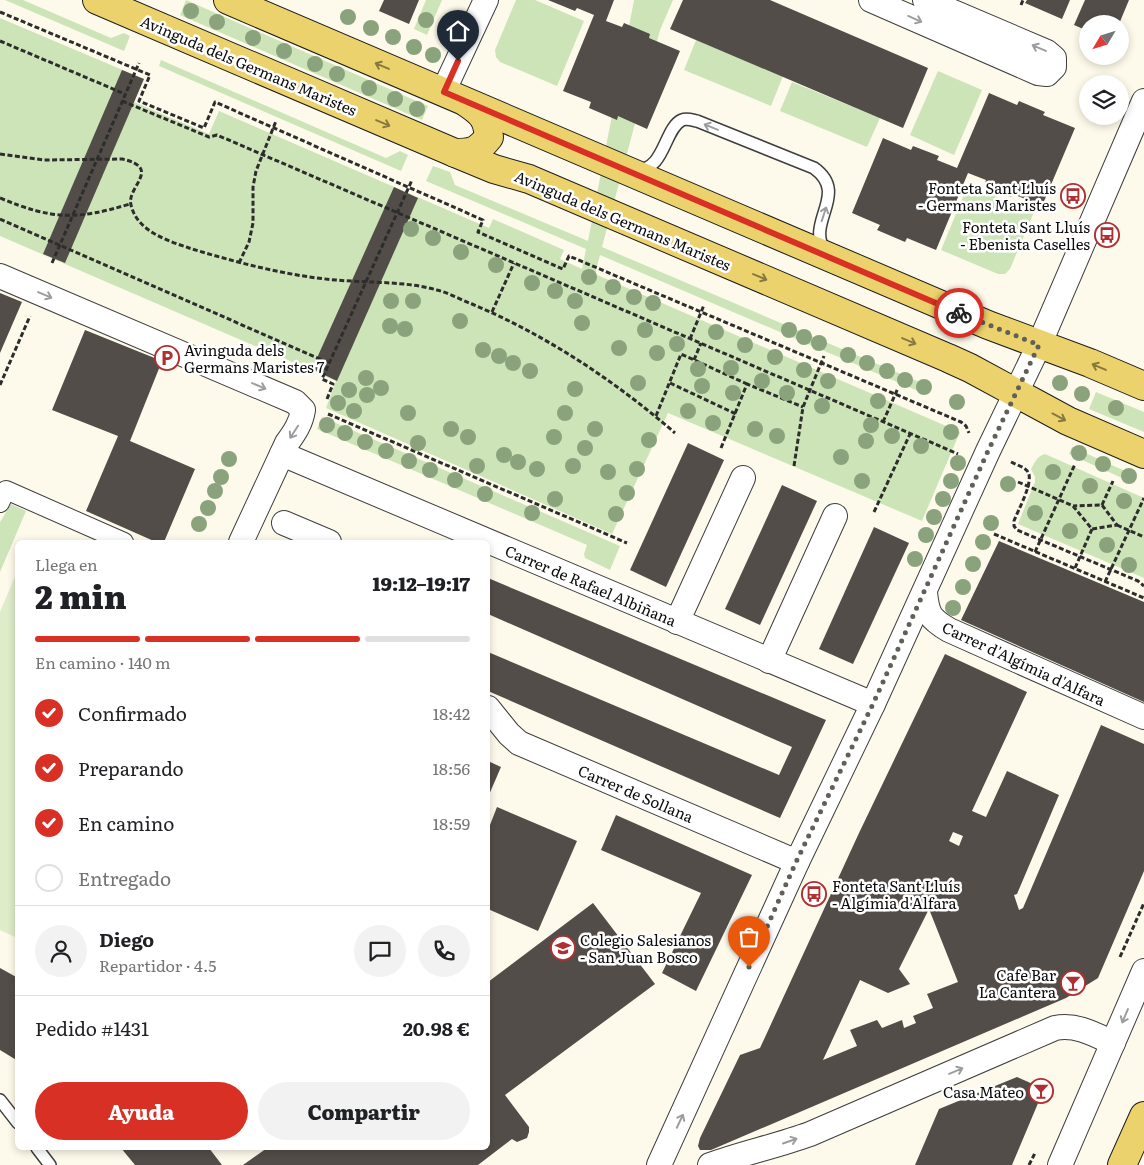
<!DOCTYPE html>
<html lang="es">
<meta charset="utf-8">
<style>
:root{--surface:#fff;--page:#f2f2f2;--text:#202124;--muted:#757577;--line:#e0e0e0;--accent:#d93025}
body{margin:0;font-family:Literata,serif;background:var(--page);color:var(--text);height:100vh;display:flex;flex-direction:column;font-size:19px;white-space:nowrap}
*{box-sizing:border-box;margin:0}
p{font-size:16px;color:var(--muted)}
.icon{flex:none;width:28px;height:28px;fill:none;stroke:currentColor;stroke-width:2;stroke-linecap:round;stroke-linejoin:round}
.map{position:relative;flex:1;overflow:hidden}
.details{position:absolute;left:15px;top:540px;width:475px;height:610px;display:flex;flex-direction:column;background:var(--surface);border-radius:8px;box-shadow:0 2px 8px #0003}
.details>*{flex:none}
.needle{width:32px;rotate:232deg}
.buttons{position:absolute;left:1079px;top:15px;display:grid;gap:10px}
.buttons a{display:grid;place-items:center;width:50px;height:50px;border-radius:50%;background:var(--surface);box-shadow:0 2px 8px #0003;font-size:25px}
.pin{position:absolute;display:grid;place-items:center;width:42px;height:42px;color:#fff;margin:-51px -21px;border-radius:50% 50% 50% 0;rotate:-45deg;box-shadow:0 0 5px #0007}
.pin .icon{rotate:45deg}
.courier{position:absolute;display:grid;place-items:center;width:50px;height:50px;margin:-25px;border:4px solid #d93025;border-radius:50%;background:#fff;color:#222;box-shadow:0 1px 6px #0007}
.headline em{font-style:normal;font-weight:800}
.headline div{display:flex;flex-direction:column-reverse}
.headline{display:flex;align-items:center;justify-content:space-between;height:85px;padding:0 20px}
h1{font-size:32px;font-weight:800;line-height:38px}
.bar{display:grid;grid-template-columns:repeat(4,1fr);gap:8px 5px;align-content:center;height:60px;padding:0 20px}
.bar i{height:6px;border-radius:4px;background:var(--line)}
.bar .current{background:var(--accent)}
.bar p{grid-column:span 4}
.line{display:flex;align-items:center;gap:12px;padding:0 20px;border-top:1px solid var(--line)}
.line div{flex:1}
.round{display:grid;place-items:center;flex:none;width:52px;height:52px;border-radius:26px;background:var(--page)}
ol{padding:0 20px;list-style:none}
li{display:flex;align-items:center;gap:15px;height:55px}
li p{margin-inline-start:auto}
li .icon{padding:5px;border-radius:50%;background:var(--accent);color:#fff;stroke-width:4}
li:last-child{color:var(--muted)}
li i{width:28px;height:28px;border:2px solid var(--line);border-radius:50%}
.primary-button{display:flex;gap:10px;margin-top:auto;padding:10px 20px}
.primary-button a{flex:1;height:58px;border-radius:30px;background:var(--accent);color:#fff;font-size:20px;font-weight:800;line-height:58px;text-align:center}
.primary-button a+a{background:var(--page);color:var(--text)}
.map>svg:first-child{display:block}
.green{fill:#cde4b8}
.pitch{fill:#dfecc9}
.building{fill:#534d49;fill-rule:evenodd}
.lines{fill:none;stroke-linecap:round;stroke-linejoin:round}
.service-casing{stroke:#3e3e3e;stroke-width:14}
.pedestrian-casing{stroke:#3e3e3e;stroke-width:20}
.minor-casing{stroke:#3e3e3e;stroke-width:26}
.primary-casing{stroke:#1c1c1c;stroke-width:30}
.path{stroke:#2d2d2d;stroke-width:3;stroke-dasharray:5 2.5;stroke-linecap:butt}
.service{stroke:#fff;stroke-width:11}
.pedestrian{stroke:#fff;stroke-width:18}
.minor{stroke:#fff;stroke-width:24}
.primary{stroke:#ecd26c;stroke-width:28}
.tree{fill:#8aa37c}
.oneway{stroke:#9d9d9d}
.oneway2{stroke:#877840}
.done{stroke:#605f59;stroke-width:5;stroke-dasharray:0 9}
.route{stroke:#d93025;stroke-width:6}
.labels{text-anchor:middle;dominant-baseline:central;stroke-width:5;stroke-linejoin:round;paint-order:stroke}
.street-label{font-size:15px;fill:#0b0b0b;stroke:#fff}
.poi-label{font-size:15px;fill:#0b0b0b;stroke:#fff;text-anchor:end}
</style>
<div class="map">
<svg width="1144" height="1165" viewBox="0 0 1144 1165">
<rect width="100%" height="100%" fill="#fdfaeb"/>
<g class="green">
<path d="M5 0H23L111 38 124 33 130 36 124 51Z"/>
<path d="M186 0 428 106 422 120 180 15Z"/>
<path d="M426 0H442L427 35 414 29Z"/>
<path d="M516 0H535L584 21 557 86 500 62 496 57 495 50Z"/>
<path d="M634 0H673L660 30 602 247 929 386 925 394 600 255 595 274 960 432 922 521 668 413 612 534 326 408 336 381 0 236V18L144 79 134 102 209 134 219 111 489 228 493 219 564 250 560 259 582 269 586 249 426 181 433 166 450 172 455 185 588 241Z"/>
<path d="M696 40 783 76 771 106 684 70Z"/>
<path d="M161 60 386 158 400 151 408 155 401 171 159 66Z"/>
<path d="M938 71 982 90 954 155 910 135Z"/>
<path d="M792 82 880 118 867 147 780 111Z"/>
<path d="M968 185 1034 212 1010 269 1005 274H998L941 250Z"/>
<path d="M1096 392 1144 412V432L1089 409Z"/>
<path d="M322 417 620 546 610 570 585 558 584 554 587 545 317 429Z"/>
<path d="M1072 447 1136 476 1133 483 1069 454Z"/>
<path d="M1045 454 1144 498V578L1018 524 1035 482V477L1031 469C1035 462 1037 456 1045 454Z"/>
<path d="M11 504 26 511 0 572V522Z"/>
</g>
<path class="pitch" d="M17 572V938L0 930V612Z"/>
<g class="building">
<path d="M384 0H419L409 24 379 11Z"/>
<path d="M548 0H614L606 21 622 27 624 23 650 34 649 38 680 51 647 129 618 116 617 120 589 108 591 102 563 91 594 15 577 8 575 11Z"/>
<path d="M683 0H770L928 68 903 128 670 29Z"/>
<path d="M1027 0H1070L1062 19 1025 3Z"/>
<path d="M1085 0H1129L1119 24H1088V31L1074 25Z"/>
<path d="M122 70 144 79 65 263 43 254Z"/>
<path d="M989 93 1017 105 1019 101 1045 112 1043 115 1075 128 1042 206 1013 194 1011 197 984 186 986 180 968 173 936 250 907 238 905 242 877 230 880 225 852 213 883 138 911 150 913 146 939 156 937 160 957 168Z"/>
<path d="M394 187 418 198 337 381 312 369Z"/>
<path d="M0 293 22 302 0 353Z"/>
<path d="M85 330 162 361 130 441 195 469 164 542H156L86 511 118 436 52 410Z"/>
<path d="M688 443 724 460 666 587 630 570Z"/>
<path d="M782 485 817 501 760 625 725 609Z"/>
<path d="M874 527 909 543 853 664 819 649Z"/>
<path d="M999 541 1144 602V702L961 620Z"/>
<path d="M488 578 826 720 780 818 488 691V652L779 775 792 747 488 614Z"/>
<path d="M945 654 1027 692 972 811 986 817 1007 771 1059 795 1017 894 1014 895 1019 910 1023 908 1101 725 1144 744V871L1098 978 1066 998 711 1150H700L698 1146 700 1138 740 1055 760 1048 859 833ZM953 832 963 836 959 846 949 841ZM929 909 958 982 927 994 933 1008 913 1016 916 1023 904 1028 902 1020 882 1028 877 1020 850 1030 857 1046 823 1060 860 980 888 993 910 984 899 969Z"/>
<path d="M488 761 501 767 488 797Z"/>
<path d="M497 807 577 841 538 931 488 909V830Z"/>
<path d="M616 815 752 875 696 991 662 973 701 893 601 850Z"/>
<path d="M593 903 655 984 505 1095 529 1127V1132L527 1138 517 1142 512 1139 478 1165H243L267 1148H488V982Z"/>
<path d="M0 968 18 978V1061L0 1050Z"/>
<path d="M1017 1077 1044 1089 1012 1165H915L939 1109Z"/>
<path d="M121 1148H209L222 1165H135Z"/>
</g>
<g class="lines">
<defs>
<g id="service">
<path d="M636 170C665 171 664 128 682 120 687 118 692 120 697 121L814 168C850 194 805 222 825 251"/>
<path d="M0 1100 18 1123"/>
<path d="M37 1148 50 1165"/>
</g>
<path id="pedestrian" d="M0 503 6 490 124 542"/>
<g id="minor">
<path d="M871 0 1038 73 1047 74 1054 67V58L1047 52 925 0"/>
<path d="M443 92 486 0"/>
<path d="M0 276 295 402 303 410C301 423 295 432 287 443L241 542"/>
<path d="M282 454 873 704"/>
<path d="M284 523 329 542"/>
<path d="M925 592C927 614 930 619 949 630L1144 717"/>
<path d="M677 622 743 478"/>
<path d="M769 661 835 516"/>
<path d="M488 708 509 734 519 743 797 862"/>
<path d="M659 1165 797 862 873 704 988 451 1039 345 1144 101"/>
<path d="M710 1165C743 1153 777 1146 810 1134L1055 1028C1077 1024 1094 1034 1113 1043"/>
<path d="M1060 1165 1144 971"/>
</g>
<g id="primary">
<path d="M97 0 455 153 494 169 529 179 948 358 970 368 1068 421 1144 454"/>
<path d="M228 0 988 325 1090 363 1144 386"/>
<path d="M455 153C473 153 478 151 489 137 487 118 483 114 467 103"/>
<path d="M1122 1165 1144 1116"/>
</g>
</defs>
<use href="#service" class="service-casing"/>
<use href="#pedestrian" class="pedestrian-casing"/>
<use href="#minor" class="minor-casing"/>
<use href="#primary" class="primary-casing"/>
<g class="path">
<path d="M1021 5 1023 0"/>
<path d="M0 12 150 75 139 101 204 128 215 102 483 220 478 232 563 269 569 256 961 422 966 426 969 433"/>
<path d="M0 41 125 94"/>
<path d="M122 101 209 137 217 135 958 454"/>
<path d="M0 154 44 160 122 159C163 168 126 187 131 205 137 232 169 241 192 249 239 263 288 276 336 280 369 283 405 281 437 290 449 293 461 300 472 304 546 335 615 381 675 433"/>
<path d="M0 198C53 220 76 220 130 204"/>
<path d="M0 219 329 363"/>
<path d="M52 263 139 63"/>
<path d="M239 263 249 242 253 223V187L256 171 276 121"/>
<path d="M492 312 514 263"/>
<path d="M690 339 704 305"/>
<path d="M694 360 701 343"/>
<path d="M670 383 736 414"/>
<path d="M0 385 30 316"/>
<path d="M327 399 333 384 322 379 412 180"/>
<path d="M328 414 627 543"/>
<path d="M656 416 681 354 747 384"/>
<path d="M883 422 898 388"/>
<path d="M721 448 747 384 803 407"/>
<path d="M1011 462C1017 465 1025 467 1028 472 1034 482 1018 510 1014 521V526L1017 530 1138 581 1144 586"/>
<path d="M794 466 803 407 824 356"/>
<path d="M1018 482 1073 506 1092 529 1117 525 1102 505 1073 506"/>
<path d="M1102 505 1113 481"/>
<path d="M874 512 910 434"/>
<path d="M1117 525 1144 537"/>
<path d="M994 534 1144 598"/>
<path d="M1035 552 1075 464"/>
<path d="M1075 568 1092 529"/>
<path d="M1105 582 1144 498"/>
<path d="M1120 957 1144 903"/>
<path d="M1029 1165 1035 1153"/>
</g>
<use href="#service" class="service"/>
<use href="#pedestrian" class="pedestrian"/>
<use href="#minor" class="minor"/>
<use href="#primary" class="primary"/>
</g>
<g class="tree">
<circle cx="191" cy="11" r="8"/>
<circle cx="348" cy="17" r="8"/>
<circle cx="426" cy="20" r="8"/>
<circle cx="217" cy="22" r="8"/>
<circle cx="371" cy="28" r="8"/>
<circle cx="393" cy="37" r="8"/>
<circle cx="253" cy="38" r="8"/>
<circle cx="414" cy="47" r="8"/>
<circle cx="284" cy="51" r="8"/>
<circle cx="433" cy="55" r="8"/>
<circle cx="315" cy="64" r="8"/>
<circle cx="337" cy="74" r="8"/>
<circle cx="369" cy="88" r="8"/>
<circle cx="395" cy="99" r="8"/>
<circle cx="417" cy="109" r="8"/>
<circle cx="411" cy="229" r="8"/>
<circle cx="433" cy="238" r="8"/>
<circle cx="461" cy="252" r="8"/>
<circle cx="496" cy="265" r="8"/>
<circle cx="589" cy="277" r="8"/>
<circle cx="532" cy="283" r="8"/>
<circle cx="613" cy="287" r="8"/>
<circle cx="555" cy="291" r="8"/>
<circle cx="634" cy="297" r="8"/>
<circle cx="391" cy="301" r="8"/>
<circle cx="413" cy="301" r="8"/>
<circle cx="575" cy="301" r="8"/>
<circle cx="653" cy="303" r="8"/>
<circle cx="460" cy="321" r="8"/>
<circle cx="582" cy="323" r="8"/>
<circle cx="390" cy="326" r="8"/>
<circle cx="405" cy="329" r="8"/>
<circle cx="645" cy="330" r="8"/>
<circle cx="789" cy="330" r="8"/>
<circle cx="716" cy="332" r="8"/>
<circle cx="804" cy="337" r="8"/>
<circle cx="819" cy="343" r="8"/>
<circle cx="677" cy="344" r="8"/>
<circle cx="745" cy="345" r="8"/>
<circle cx="619" cy="348" r="8"/>
<circle cx="483" cy="350" r="8"/>
<circle cx="657" cy="353" r="8"/>
<circle cx="848" cy="355" r="8"/>
<circle cx="499" cy="356" r="8"/>
<circle cx="775" cy="357" r="8"/>
<circle cx="513" cy="363" r="8"/>
<circle cx="867" cy="363" r="8"/>
<circle cx="731" cy="368" r="8"/>
<circle cx="698" cy="369" r="8"/>
<circle cx="804" cy="370" r="8"/>
<circle cx="530" cy="371" r="8"/>
<circle cx="887" cy="371" r="8"/>
<circle cx="366" cy="378" r="8"/>
<circle cx="905" cy="380" r="8"/>
<circle cx="762" cy="381" r="8"/>
<circle cx="828" cy="381" r="8"/>
<circle cx="638" cy="383" r="8"/>
<circle cx="1060" cy="383" r="8"/>
<circle cx="702" cy="386" r="8"/>
<circle cx="924" cy="387" r="8"/>
<circle cx="381" cy="388" r="8"/>
<circle cx="575" cy="389" r="8"/>
<circle cx="349" cy="390" r="8"/>
<circle cx="733" cy="393" r="8"/>
<circle cx="787" cy="393" r="8"/>
<circle cx="1082" cy="394" r="8"/>
<circle cx="367" cy="395" r="8"/>
<circle cx="878" cy="401" r="8"/>
<circle cx="957" cy="402" r="8"/>
<circle cx="338" cy="403" r="8"/>
<circle cx="822" cy="406" r="8"/>
<circle cx="1116" cy="408" r="8"/>
<circle cx="354" cy="411" r="8"/>
<circle cx="688" cy="411" r="8"/>
<circle cx="408" cy="413" r="8"/>
<circle cx="565" cy="413" r="8"/>
<circle cx="713" cy="423" r="8"/>
<circle cx="327" cy="425" r="8"/>
<circle cx="871" cy="425" r="8"/>
<circle cx="451" cy="429" r="8"/>
<circle cx="595" cy="429" r="8"/>
<circle cx="755" cy="429" r="8"/>
<circle cx="951" cy="432" r="8"/>
<circle cx="345" cy="433" r="8"/>
<circle cx="777" cy="436" r="8"/>
<circle cx="892" cy="436" r="8"/>
<circle cx="468" cy="437" r="8"/>
<circle cx="554" cy="437" r="8"/>
<circle cx="649" cy="440" r="8"/>
<circle cx="866" cy="441" r="8"/>
<circle cx="365" cy="442" r="8"/>
<circle cx="418" cy="443" r="8"/>
<circle cx="921" cy="446" r="8"/>
<circle cx="585" cy="448" r="8"/>
<circle cx="386" cy="451" r="8"/>
<circle cx="1079" cy="453" r="8"/>
<circle cx="504" cy="455" r="8"/>
<circle cx="841" cy="457" r="8"/>
<circle cx="229" cy="459" r="8"/>
<circle cx="409" cy="461" r="8"/>
<circle cx="518" cy="462" r="8"/>
<circle cx="958" cy="463" r="8"/>
<circle cx="1103" cy="464" r="8"/>
<circle cx="477" cy="466" r="8"/>
<circle cx="573" cy="466" r="8"/>
<circle cx="537" cy="469" r="8"/>
<circle cx="637" cy="469" r="8"/>
<circle cx="430" cy="470" r="8"/>
<circle cx="608" cy="472" r="8"/>
<circle cx="1053" cy="472" r="8"/>
<circle cx="1129" cy="476" r="8"/>
<circle cx="221" cy="477" r="8"/>
<circle cx="455" cy="480" r="8"/>
<circle cx="862" cy="481" r="8"/>
<circle cx="951" cy="481" r="8"/>
<circle cx="1008" cy="484" r="8"/>
<circle cx="1090" cy="486" r="8"/>
<circle cx="215" cy="491" r="8"/>
<circle cx="627" cy="493" r="8"/>
<circle cx="485" cy="494" r="8"/>
<circle cx="555" cy="499" r="8"/>
<circle cx="943" cy="499" r="8"/>
<circle cx="1124" cy="501" r="8"/>
<circle cx="208" cy="508" r="8"/>
<circle cx="532" cy="513" r="8"/>
<circle cx="1035" cy="513" r="8"/>
<circle cx="616" cy="514" r="8"/>
<circle cx="934" cy="517" r="8"/>
<circle cx="991" cy="523" r="8"/>
<circle cx="199" cy="524" r="8"/>
<circle cx="1070" cy="531" r="8"/>
<circle cx="926" cy="535" r="8"/>
<circle cx="983" cy="542" r="8"/>
<circle cx="1107" cy="545" r="8"/>
<circle cx="915" cy="559" r="8"/>
<circle cx="973" cy="564" r="8"/>
<circle cx="1129" cy="565" r="8"/>
<circle cx="963" cy="587" r="8"/>
<circle cx="953" cy="608" r="8"/>
</g>
<defs><path id="oneway-shaft" d="M-6 0H5M1.5-3L5.5 0L1.5 3" fill="none" stroke-width="1.6" stroke-linecap="round" stroke-linejoin="round" transform="scale(1.25)"/></defs>
<g class="oneway">
<use href="#oneway-shaft" transform="translate(915 19) rotate(24)"/>
<use href="#oneway-shaft" transform="translate(1039 48) rotate(-157)"/>
<use href="#oneway-shaft" transform="translate(711 127) rotate(-158)"/>
<use href="#oneway-shaft" transform="translate(824 214) rotate(-72)"/>
<use href="#oneway-shaft" transform="translate(45 295) rotate(23)"/>
<use href="#oneway-shaft" transform="translate(259 386) rotate(23)"/>
<use href="#oneway-shaft" transform="translate(294 432) rotate(123)"/>
<use href="#oneway-shaft" transform="translate(1125 1016) rotate(113)"/>
<use href="#oneway-shaft" transform="translate(956 1071) rotate(-23)"/>
<use href="#oneway-shaft" transform="translate(680 1121) rotate(-65)"/>
<use href="#oneway-shaft" transform="translate(790 1141) rotate(-19)"/>
</g>
<g class="oneway2">
<use href="#oneway-shaft" transform="translate(382 66) rotate(-157)"/>
<use href="#oneway-shaft" transform="translate(383 123) rotate(23)"/>
<use href="#oneway-shaft" transform="translate(760 277) rotate(23)"/>
<use href="#oneway-shaft" transform="translate(909 341) rotate(23)"/>
<use href="#oneway-shaft" transform="translate(1099 367) rotate(-157)"/>
<use href="#oneway-shaft" transform="translate(1059 417) rotate(28)"/>
</g>
<g class="lines">
<path class="done" d="M749 967 796 862 873 704 988 451 1039 345 959 313"/>
<path class="route" d="M458 61 444 92 959 313"/>
</g>
<defs>
<symbol id="bus-ring" viewBox="-11 -11 22 22"><circle r="9.5" fill="#fff" stroke="#ae3031" stroke-width="1.5"/><path d="M-5-6H5V4H4V6H2V4H-2V6H-4V4H-5ZM-3.5-4V0h7V-4ZM-3.5 1.2v1.5H-2V1.2ZM2 1.2v1.5H3.5V1.2Z" fill="#ae3031"/></symbol>
<symbol id="parking-ring" viewBox="-11 -11 22 22"><circle r="9.5" fill="#fff" stroke="#ae3031" stroke-width="1.5"/><path d="M-3.5-5.5H1a3.5 3.5 0 0 1 0 7H-1V5.5H-3.5ZM-1-3.4V-.6H.8a1.4 1.4 0 0 0 0-2.8Z" fill="#ae3031"/></symbol>
<symbol id="school-ring" viewBox="-11 -11 22 22"><circle r="9.5" fill="#fff" stroke="#ae3031" stroke-width="1.5"/><path d="M0-5L7-2L0 1L-7-2ZM-4 1L0 2.5L4 1V4Q0 6-4 4Z" fill="#ae3031"/></symbol>
<symbol id="bar-ring" viewBox="-11 -11 22 22"><circle r="9.5" fill="#fff" stroke="#ae3031" stroke-width="1.5"/><path d="M-6-5H6L.8 .8V4.5H3.5V6h-7V4.5H-.8V.8Z" fill="#ae3031"/></symbol>
</defs>
<g fill-rule="evenodd">
<use href="#bus-ring" x="1059" y="182" width="28" height="28"/>
<use href="#bus-ring" x="1093" y="221" width="28" height="28"/>
<use href="#parking-ring" x="153" y="344" width="28" height="28"/>
<use href="#bus-ring" x="800" y="880" width="28" height="28"/>
<use href="#school-ring" x="549" y="934" width="28" height="28"/>
<use href="#bar-ring" x="1059" y="969" width="28" height="28"/>
<use href="#bar-ring" x="1027" y="1077" width="28" height="28"/>
</g>
<g class="labels">
<g class="street-label">
<text transform="translate(249 65) rotate(23)">Avinguda dels Germans Maristes</text>
<text transform="translate(623 220) rotate(23)">Avinguda dels Germans Maristes</text>
<text transform="translate(591 585) rotate(23)">Carrer de Rafael Albiñana</text>
<text transform="translate(1024 663) rotate(25)">Carrer d'Algímia d'Alfara</text>
<text transform="translate(636 793) rotate(23)">Carrer de Sollana</text>
</g>
<g class="poi-label">
<text x="1056" y="187">Fonteta Sant Lluís<tspan x="1056" dy="17">- Germans Maristes</tspan></text>
<text x="1090" y="226">Fonteta Sant Lluís<tspan x="1090" dy="17">- Ebenista Caselles</tspan></text>
<text x="184" y="349" text-anchor="start">Avinguda dels<tspan x="184" dy="17">Germans Maristes 7</tspan></text>
<text x="832" y="885" text-anchor="start">Fonteta Sant Lluís<tspan x="832" dy="17">- Algímia d'Alfara</tspan></text>
<text x="580" y="939" text-anchor="start">Colegio Salesianos<tspan x="580" dy="17">- San Juan Bosco</tspan></text>
<text x="1056" y="974">Cafe Bar<tspan x="1056" dy="17">La Cantera</tspan></text>
<text x="1024" y="1091">Casa Mateo</text>
</g>
</g>
</svg>
<div class="buttons">
<a><svg class="needle" viewBox="-14 -14 28 28"><path d="M0-13l5 13h-10z" fill="#e53935"/><path d="M0 13l5-13h-10z" fill="#757577"/></svg></a>
<a><svg class="icon" aria-label="layers" viewBox="0 0 24 24"><path d="M12 4l9 5-9 5-9-5zM3 14l9 5 9-5"/></svg></a>
</div>
<div class="pin" style="left:749px;top:967px;background:#ea580c"><svg class="icon" aria-label="bag" viewBox="0 0 24 24"><path d="M5 8h14l-1 12H6zM9 8a3 3 0 0 1 6 0"/></svg></div>
<div class="pin" style="left:458px;top:61px;background:#1f2937"><svg class="icon" aria-label="home" viewBox="0 0 24 24"><path d="M3 11l9-7 9 7M6 9v11h12V9"/></svg></div>
<div class="courier" style="left:959px;top:313px"><svg class="icon" aria-label="bike" viewBox="0 0 24 24"><circle cx="6" cy="16" r="4"/><circle cx="18" cy="16" r="4"/><path d="M6 16l4-8h5l3 8M10 8l3 8H6M13 5h3"/></svg></div>
<section class="details">
<div class="headline"><div><h1>2 min</h1><p>Llega en</p></div><em>19:12–19:17</em></div>
<div class="bar"><i class="current"></i><i class="current"></i><i class="current"></i><i></i><p>En camino · 140 m</p></div>
<ol>
<li><svg class="icon" aria-label="check" viewBox="0 0 24 24"><path d="M5 12l5 5 9-10"/></svg>Confirmado<p>18:42</p></li>
<li><svg class="icon" aria-label="check" viewBox="0 0 24 24"><path d="M5 12l5 5 9-10"/></svg>Preparando<p>18:56</p></li>
<li><svg class="icon" aria-label="check" viewBox="0 0 24 24"><path d="M5 12l5 5 9-10"/></svg>En camino<p>18:59</p></li>
<li><i></i>Entregado</li>
</ol>
<div class="line" style="height:90px"><a class="round"><svg class="icon" aria-label="person" viewBox="0 0 24 24"><circle cx="12" cy="8" r="4"/><path d="M4 21q1-7 8-7t8 7"/></svg></a><div><b>Diego</b><p>Repartidor · 4.5</p></div><a class="round"><svg class="icon" aria-label="chat" viewBox="0 0 24 24"><path d="M4 5h16v11H9l-5 4z"/></svg></a><a class="round"><svg class="icon" aria-label="phone" viewBox="0 0 24 24"><path d="M5 4h4l2 5-3 2q2 4 5 5l2-3 5 2v4C11 20 4 13 5 4z"/></svg></a></div>
<div class="line" style="height:65px"><div>Pedido #1431</div><b>20.98 €</b></div>
<div class="primary-button"><a>Ayuda</a><a>Compartir</a></div>
</section>
</div>
